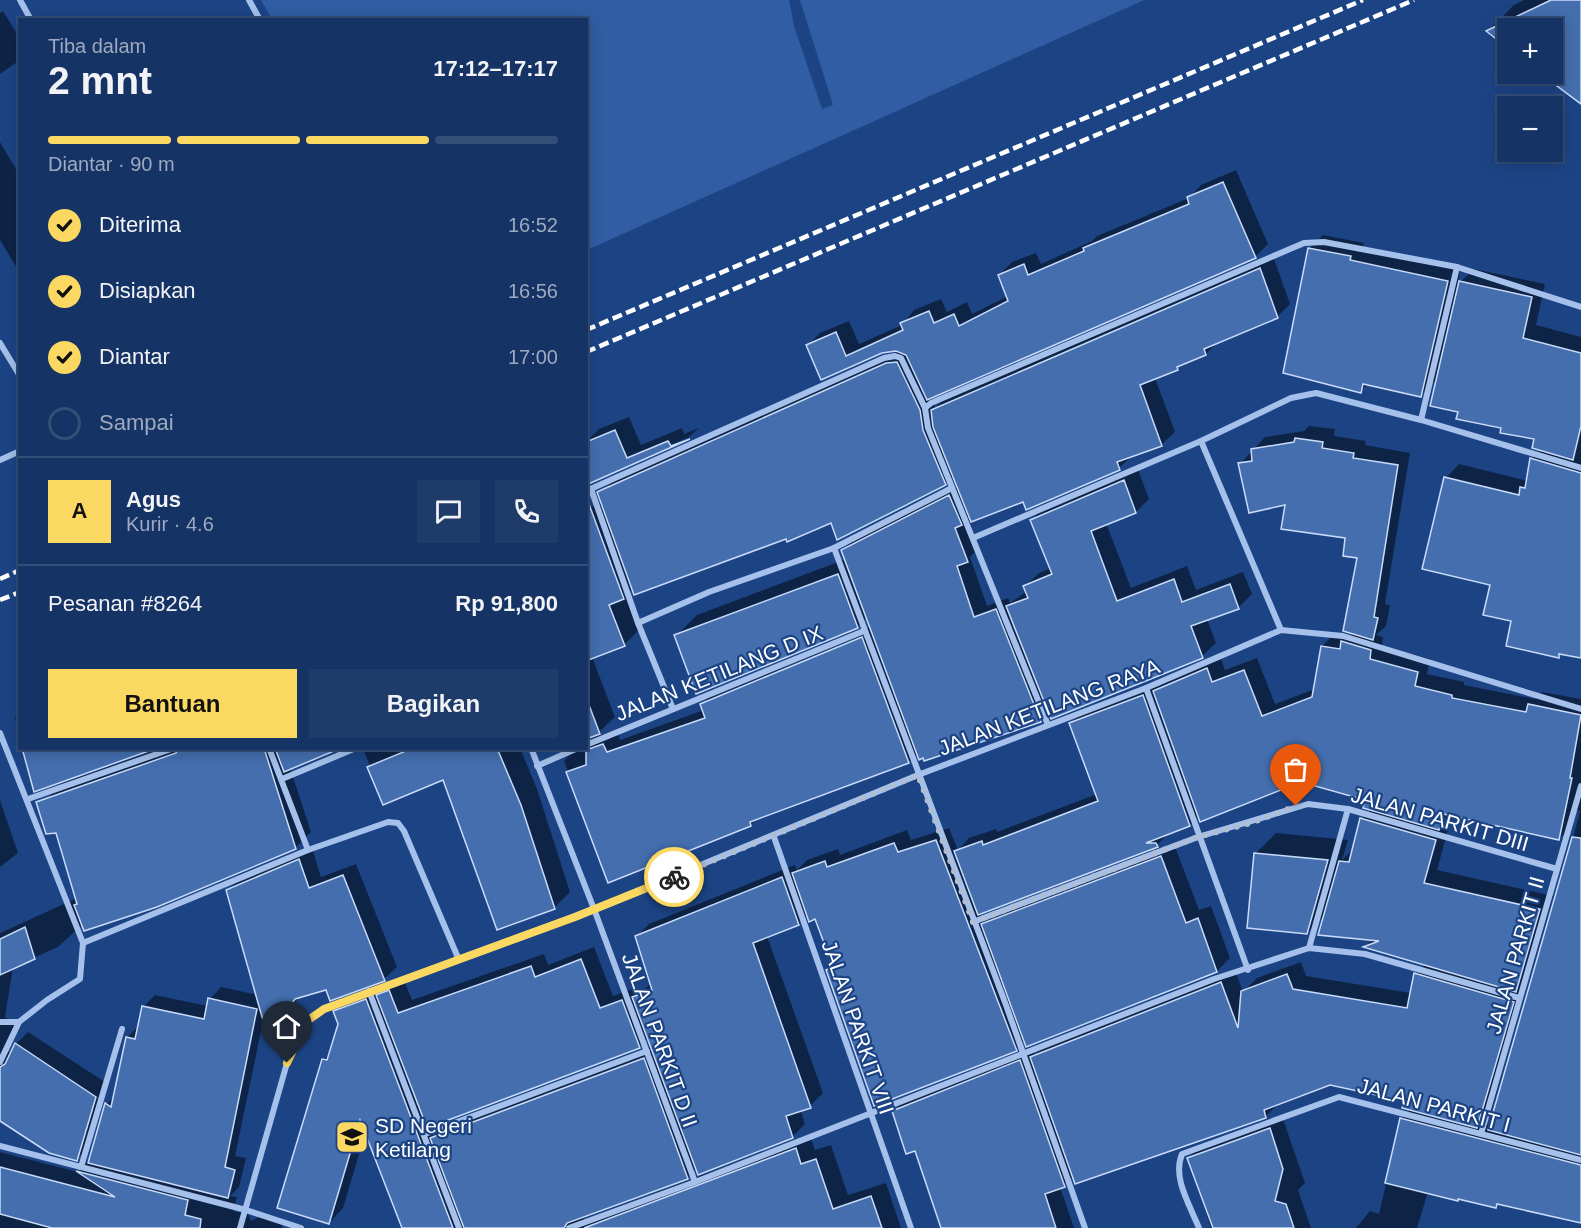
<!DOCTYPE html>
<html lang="id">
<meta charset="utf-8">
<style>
:root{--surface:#153364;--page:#1e3b6a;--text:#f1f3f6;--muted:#9daabf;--line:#344e78;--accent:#fbd862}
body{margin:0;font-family:Arial,sans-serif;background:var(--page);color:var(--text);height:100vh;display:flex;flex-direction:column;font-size:22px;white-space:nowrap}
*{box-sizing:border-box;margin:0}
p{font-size:20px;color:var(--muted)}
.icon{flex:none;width:33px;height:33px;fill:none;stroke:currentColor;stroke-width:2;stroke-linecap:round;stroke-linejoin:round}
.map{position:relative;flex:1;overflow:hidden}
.sheet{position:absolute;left:18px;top:18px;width:570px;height:732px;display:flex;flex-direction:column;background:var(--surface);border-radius:0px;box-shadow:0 3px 15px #0003,0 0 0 2px var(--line)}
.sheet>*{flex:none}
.buttons{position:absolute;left:1497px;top:18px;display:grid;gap:12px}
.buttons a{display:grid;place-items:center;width:66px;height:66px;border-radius:0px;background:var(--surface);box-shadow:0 3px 15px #0003,0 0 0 2px var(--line);font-size:30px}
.pin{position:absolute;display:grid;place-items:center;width:51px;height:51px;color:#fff;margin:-62px -26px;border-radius:50% 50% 50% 0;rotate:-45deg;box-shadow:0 0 6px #0007}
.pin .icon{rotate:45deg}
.courier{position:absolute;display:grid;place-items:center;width:60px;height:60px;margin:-30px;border:4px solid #fbd862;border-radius:50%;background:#fff;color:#222;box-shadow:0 2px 8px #0007}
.summary em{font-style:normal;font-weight:700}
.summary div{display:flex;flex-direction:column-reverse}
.summary{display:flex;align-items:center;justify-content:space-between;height:102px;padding:0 30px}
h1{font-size:39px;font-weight:700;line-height:45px}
.bar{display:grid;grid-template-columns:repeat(4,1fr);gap:9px 6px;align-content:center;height:72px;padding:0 30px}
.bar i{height:8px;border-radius:4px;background:var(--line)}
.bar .on{background:var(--accent)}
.bar p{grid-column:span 4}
.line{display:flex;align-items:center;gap:15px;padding:0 30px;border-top:2px solid var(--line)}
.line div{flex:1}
.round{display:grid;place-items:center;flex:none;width:63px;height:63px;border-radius:0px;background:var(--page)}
ol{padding:0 30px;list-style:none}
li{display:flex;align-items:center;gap:18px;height:66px}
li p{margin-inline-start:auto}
li .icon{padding:6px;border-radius:50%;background:var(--accent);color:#111;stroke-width:4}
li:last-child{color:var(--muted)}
li i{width:33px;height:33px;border:3px solid var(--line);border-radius:50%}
.action{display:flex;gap:12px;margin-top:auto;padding:12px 30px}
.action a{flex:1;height:69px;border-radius:0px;background:var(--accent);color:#111;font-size:24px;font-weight:700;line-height:69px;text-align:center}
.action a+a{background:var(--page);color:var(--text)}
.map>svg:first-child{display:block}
.green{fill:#305da3}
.shadow{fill:#0007;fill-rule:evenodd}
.building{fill:#446eae;stroke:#c9dbf8;stroke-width:1.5}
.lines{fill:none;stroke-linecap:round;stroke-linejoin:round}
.minor{stroke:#a4c0eb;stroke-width:6}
.rail{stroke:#fff;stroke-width:4.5;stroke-dasharray:10 4.5;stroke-linecap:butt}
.done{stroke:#b0bed4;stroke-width:6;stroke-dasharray:0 10.8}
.route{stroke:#fbd862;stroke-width:8}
.labels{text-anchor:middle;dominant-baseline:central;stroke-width:4.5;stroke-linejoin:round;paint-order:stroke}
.street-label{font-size:21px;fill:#fff;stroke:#1c4485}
.poi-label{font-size:21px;fill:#fff;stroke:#1c4485;text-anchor:start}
</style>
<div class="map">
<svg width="1581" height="1228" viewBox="0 0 1581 1228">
<rect width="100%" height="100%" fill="#1c4485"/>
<path class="green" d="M261 0H789L794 26 822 109 833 105 800 0H1144L587 250 586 20 272 19Z"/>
<g class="shadow">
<path d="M1524 0H1581V102L1544 74H1552V28L1488 31 1514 5Z"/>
<path d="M3 11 20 39V60L0 74V13Z"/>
<path d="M0 142 16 169 20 167V273L0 240Z"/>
<path d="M1236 170 1268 244 1255 257 933 396 935 408 946 397 1273 256 1290 304 1277 317 1218 341 1206 354 1155 378 1175 432 1161 445 1132 456 1119 468 968 517 979 548 970 557 987 606 1008 598 1010 603 1027 591 1025 586 1039 573 1051 568 1032 520 1045 506 1137 467 1149 499 1136 512 1106 523 1131 588 1187 566 1196 590 1243 572 1252 594 1238 608 1207 619 1216 643 1202 656 1050 712 1040 721 999 736 918 753 909 762 758 818 750 825 609 881 564 761 576 748H586V743L598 736 617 731 620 740 704 710 702 704 715 691 871 627 867 617 858 626 697 692 676 636 697 615 846 559 843 551 855 538 959 486 954 475 945 484 633 588 626 594 640 629 624 645 592 657 615 717 599 732 586 738V509L609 500 605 489 618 476 902 350 881 352 822 378 808 345 820 333 849 321 859 344 902 325 914 310 941 299 947 312 967 302 972 314 1008 296 999 275 1012 262 1036 253 1041 264 1092 241 1097 236 1189 198 1201 185ZM868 633 870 636 716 699V696Z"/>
<path d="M1323 235 1364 243 1363 247 1461 268 1457 285 1474 269 1545 284 1536 325 1581 337V657L1562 653 1558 656 1513 619 1491 584 1446 478 1459 464 1528 481 1532 459 1542 449 1536 438 1460 411 1438 378 1420 396 1368 384 1360 391 1309 249Z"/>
<path d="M629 417 641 445 682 428 684 434 699 428 689 437 600 477 586 442 599 429Z"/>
<path d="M1309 426 1335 429 1334 436 1366 441 1365 445 1410 453 1385 604 1390 605 1386 626 1376 635 1383 637 1382 646 1430 659 1427 674 1464 682V685L1535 699 1542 692 1581 699V1221L1500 1203 1496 1207 1428 1192 1417 1228H1356L1370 1211 1379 1214 1401 1119 1411 1109 1405 1100 1329 1084 1280 1102 1265 1117 1074 1176 1060 1187 1074 1228H943L916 1149 894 1111 907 1098 1033 1049 1035 1054 1045 1043 1235 970 1243 992 1257 978 1301 962 1306 976 1411 993 1415 974 1426 964 1366 946 1373 939 1326 914 1307 933 1256 853 1276 833 1348 840 1342 860 1354 848 1362 819 1372 809 1367 799 1301 780 1199 815 1190 825 1170 832 1157 845 981 912 986 922 996 912 1174 844 1199 910 1211 906 1230 958 1217 971 1025 1040 1016 1049 828 971 834 965 816 917 808 914 799 924 767 936 823 1093 810 1106 800 1109 805 1124 792 1137 697 1168 687 1178 579 1217 586 1219 810 1135 815 1150 831 1145 848 1195 886 1183 901 1228H403L366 1131 343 1208 329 1223 324 1060 331 1053 340 1024 335 1012 349 997 381 985 383 991 391 982 403 978 412 1000 544 954 548 965 594 947 613 996 635 988 638 994 652 983 636 937 649 924 795 865 797 870 807 860 838 849 840 855 907 830 911 840 949 828 958 850 969 838 996 829 997 832 1097 794 1071 723 1085 710 1157 682 1158 687 1167 678 1220 656 1225 670 1257 658 1275 704 1315 689 1322 646 1335 633 1350 636 1353 632 1359 557 1347 537 1286 503 1240 464 1265 437 1304 431ZM1577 810 1580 811 1555 909 1490 1126 1480 1123 1491 1112 1526 988 1520 986 1530 976 1553 896 1437 870 1449 826 1442 824 1452 815 1559 839 1572 826ZM649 1037 652 1047 447 1123 438 1132 434 1123 639 1047Z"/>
<path d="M20 713V734L15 717Z"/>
<path d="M162 748H338L290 768 311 832 295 848 83 924 58 947 13 967 5 1017 17 1025 7 1050 11 1054 16 1044 28 1032 108 1084 90 1146 77 1159 0 1119V933L77 898 47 799 63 783Z"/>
<path d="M363 748H520L537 789 570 892 554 908 444 778 384 803Z"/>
<path d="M0 800 18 853 0 867Z"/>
<path d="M312 848 321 877 356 864 397 967 384 979 327 988 299 996 281 1024 269 1036 264 1017 235 1156 246 1158 239 1187 230 1196 237 1197 233 1211 248 1214 251 1221 259 1217 283 1223 282 1228H0V1152L78 1172 90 1159 107 1104 115 1096 127 1038 139 1025 144 1006 155 995 208 1006 210 999 221 987 258 995 228 890 241 877Z"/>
<path d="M1282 1116 1305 1183 1298 1190 1311 1228H1211L1188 1158 1201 1145Z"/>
</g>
<g class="building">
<path d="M1551 0H1581V104L1541 74H1552V28H1508V48L1486 31Z"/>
<path d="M1223 182 1256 258 927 400 906 355 896 351 882 353 821 380 806 345 836 332 846 356 903 330 900 323 929 311 934 323 954 314 959 326 1008 301 998 275 1024 264 1028 275 1084 251 1083 248 1189 204 1187 197Z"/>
<path d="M1308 248 1351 256 1350 260 1448 281 1421 397 1363 384 1361 393 1283 373Z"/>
<path d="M1260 268 1278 318 1204 349 1206 355 1177 367 1178 370 1140 385 1162 446 1117 462 1120 470 1026 510 1023 502 971 522 933 427 931 410Z"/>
<path d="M1459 281 1532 297 1523 338 1581 353V426L1573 460 1532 448 1534 439 1500 433 1501 428 1456 419 1458 412 1430 406Z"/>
<path d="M897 362 920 410 923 430 946 485 837 540 831 523 787 542 786 539 634 595 597 492 886 363Z"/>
<path d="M615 430 627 458 668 441 671 446 690 439 586 485V442Z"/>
<path d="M1295 438 1323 442 1322 448 1354 453 1353 458 1398 465 1374 617 1378 618 1373 640 1343 631 1357 558 1343 556 1345 538 1281 529 1285 505 1249 513 1238 463 1252 461 1251 449 1294 442Z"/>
<path d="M1530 458 1581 473V658L1559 654V658L1506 646 1511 621 1483 615 1490 585 1422 569 1444 477 1519 495 1520 487 1525 488Z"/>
<path d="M1124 480 1136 513 1091 531 1117 601 1174 579 1182 602 1230 584 1239 609 1191 626 1203 658 1051 719 1006 606 1028 598 1023 586 1052 574 1030 520Z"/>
<path d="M949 495 962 525 955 528 968 562 957 566 974 617 996 609 1041 722 924 761 923 758 919 760 841 550Z"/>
<path d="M586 496 624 599 609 605 625 646 586 661Z"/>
<path d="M838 574 858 628 696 694 674 635Z"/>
<path d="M862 637 909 763 750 822 751 826 608 883 566 772 586 765V750L603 744 607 752 705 718 700 704Z"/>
<path d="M1341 641 1371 650 1370 659 1418 672 1415 686 1452 695V698L1526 712 1528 704 1581 715 1570 778H1572L1559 840 1443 814 1439 830 1363 808 1365 800 1301 782 1200 822 1153 691 1207 668 1212 682 1244 670 1262 716 1312 697 1321 646 1340 649Z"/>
<path d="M1143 695 1190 826 1146 843H1156L1158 847 978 915 954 851 982 841 983 845 1098 801 1069 723Z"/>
<path d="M589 705 600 734 586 739V706Z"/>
<path d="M22 748H157L34 792Z"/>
<path d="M179 748H264L296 849 157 907 84 931 74 905 77 904 56 833 46 834 36 802 176 753Z"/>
<path d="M275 748H341L284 772Z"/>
<path d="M413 748H497L521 805 555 909 497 930 443 780 383 805 367 767Z"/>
<path d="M1360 818 1436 840 1424 883 1540 909 1516 992 1363 947 1379 941 1318 935 1339 861 1349 862Z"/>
<path d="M1572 837 1581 838V1155L1488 1130Z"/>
<path d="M936 840 1017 1051 874 1106 826 970 833 967 815 919 809 922 792 873 825 861 827 867 894 843 898 852Z"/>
<path d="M1254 853 1328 860 1307 934 1247 928Z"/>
<path d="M1161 856 1186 923 1198 918 1217 972 1026 1047 981 924Z"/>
<path d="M299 859 309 888 343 875 385 981 330 1001 326 990 295 999 268 1038 226 890Z"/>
<path d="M782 877 799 925 753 943 811 1108 786 1116 793 1138 698 1175 632 997 652 990 635 936Z"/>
<path d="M25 927 35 959 0 975V939Z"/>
<path d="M581 959 600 1008 622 1000 640 1048 427 1128 376 995 389 990 398 1013 531 966 535 977Z"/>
<path d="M1414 973 1514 1002 1477 1128 1402 1108 1404 1101 1330 1085 1264 1110 1266 1118 1075 1184 1030 1057 1221 982 1238 1028 1241 991 1287 974 1293 989 1407 1008Z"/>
<path d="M208 998 257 1009 225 1167 235 1170 228 1198 88 1163 105 1103 111 1107 126 1037 135 1039 142 1006 204 1019Z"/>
<path d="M366 999 453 1228H402L360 1120 329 1224 277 1208 322 1059 327 1060 338 1024 333 1011Z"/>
<path d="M15 1043 96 1097 77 1161 49 1153 0 1121V1067L5 1064Z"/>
<path d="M644 1058 688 1179 567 1223 564 1228H464L430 1138Z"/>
<path d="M1020 1060 1065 1187 1045 1194 1056 1228H941L915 1151 906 1154 892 1111Z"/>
<path d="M1400 1118 1581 1165V1223L1497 1204 1496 1208 1458 1199V1201L1385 1183Z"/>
<path d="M1270 1128 1283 1169 1275 1201 1286 1204 1294 1228H1213L1187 1158Z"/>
<path d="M796 1148 801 1164 816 1159 833 1209 871 1196 882 1228H584Z"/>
<path d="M0 1167 115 1197 76 1171 188 1200 185 1215 201 1219 200 1228H52L0 1214Z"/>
</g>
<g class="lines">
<g class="minor">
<path d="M20 0 31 20"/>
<path d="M249 0 260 20"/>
<path d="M0 343 20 376"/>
<path d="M1421 420 1457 267"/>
<path d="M1201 441 1281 630"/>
<path d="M0 460 20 451"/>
<path d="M591 489 638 623 673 709"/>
<path d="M586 491 884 358 895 356 901 358 925 408"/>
<path d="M973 538 1201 441 1291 398 1316 393 1421 420 1581 468"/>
<path d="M834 548 950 489"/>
<path d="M638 623 709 592 834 548 1006 1005 1085 1228"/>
<path d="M1146 688 1248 970"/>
<path d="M1048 725 928 428 925 408 931 403 1304 243 1324 242 1457 267 1581 307"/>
<path d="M0 733 83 943"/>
<path d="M586 745 864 631"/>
<path d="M269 748 308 850"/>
<path d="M531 748 594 909 695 1182"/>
<path d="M537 766 578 748"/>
<path d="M282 779 356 748"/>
<path d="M28 799 174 748"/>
<path d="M774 837 911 1228"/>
<path d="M973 922 1198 837 1308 804 1348 809 1557 869"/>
<path d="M1309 948 1348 809"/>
<path d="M369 991 459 1228"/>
<path d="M0 1022H19L47 1000 80 979 83 943 308 850 388 822 398 823 404 831 459 960"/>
<path d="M0 1062 19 1022"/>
<path d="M425 1134 647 1051"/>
<path d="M1481 1134 1581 786"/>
<path d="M0 1146 246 1210 301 1228"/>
<path d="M81 1167 122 1029"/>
<path d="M240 1228 287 1063 307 1021 324 1009 594 909 918 775 1146 688 1281 630 1343 636 1581 709"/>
<path d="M569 1228 695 1182 1214 979 1309 948 1365 954 1519 998"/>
<path d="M1199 1228C1190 1205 1172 1178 1182 1154L1339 1097 1581 1160"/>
</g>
<g class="rail">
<path d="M586 330 1363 0"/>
<path d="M586 352 1414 0"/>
<path d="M0 579 20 570"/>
<path d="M0 600 20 592"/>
</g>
</g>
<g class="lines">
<path class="done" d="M674 877 918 775 973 922 1198 837 1251 823 1296 806"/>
<path class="route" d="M287 1063 307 1021 324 1009 575 917 674 877"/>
</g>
<defs>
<symbol id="school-square" viewBox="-11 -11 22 22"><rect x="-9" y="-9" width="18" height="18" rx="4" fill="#fbd862" stroke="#1c4485"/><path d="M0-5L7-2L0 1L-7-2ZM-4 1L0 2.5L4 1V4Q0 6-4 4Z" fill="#111"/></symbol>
</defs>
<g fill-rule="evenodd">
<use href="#school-square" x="333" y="1118" width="38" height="38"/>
</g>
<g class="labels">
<g class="street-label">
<text transform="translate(719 673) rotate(-22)">JALAN KETILANG D IX</text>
<text transform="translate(1049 707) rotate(-21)">JALAN KETILANG RAYA</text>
<text transform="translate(1440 819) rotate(16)">JALAN PARKIT DIII</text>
<text transform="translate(1515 955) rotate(-74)">JALAN PARKIT II</text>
<text transform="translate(858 1027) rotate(71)">JALAN PARKIT VIII</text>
<text transform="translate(660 1040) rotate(70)">JALAN PARKIT D II</text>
<text transform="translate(1434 1105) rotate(15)">JALAN PARKIT I</text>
</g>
<g class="poi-label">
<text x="375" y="1125">SD Negeri<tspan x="375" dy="24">Ketilang</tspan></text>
</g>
</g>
</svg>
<div class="buttons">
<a>+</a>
<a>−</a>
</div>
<div class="pin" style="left:1296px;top:806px;background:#ea580c"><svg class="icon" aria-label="bag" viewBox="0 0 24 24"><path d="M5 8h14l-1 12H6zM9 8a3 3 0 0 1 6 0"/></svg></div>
<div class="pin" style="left:287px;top:1063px;background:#1f2937"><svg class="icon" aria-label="home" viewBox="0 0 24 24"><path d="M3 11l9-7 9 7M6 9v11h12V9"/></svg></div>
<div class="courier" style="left:674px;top:877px"><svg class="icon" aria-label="bike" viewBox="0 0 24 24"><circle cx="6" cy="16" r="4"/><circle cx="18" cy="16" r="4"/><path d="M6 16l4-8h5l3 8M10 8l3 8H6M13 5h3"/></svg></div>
<section class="sheet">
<div class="summary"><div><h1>2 mnt</h1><p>Tiba dalam</p></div><em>17:12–17:17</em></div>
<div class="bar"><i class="on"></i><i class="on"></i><i class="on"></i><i></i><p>Diantar · 90 m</p></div>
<ol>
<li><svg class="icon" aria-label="check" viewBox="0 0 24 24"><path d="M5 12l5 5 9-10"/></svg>Diterima<p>16:52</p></li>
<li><svg class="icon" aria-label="check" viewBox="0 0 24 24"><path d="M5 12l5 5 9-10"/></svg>Disiapkan<p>16:56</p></li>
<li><svg class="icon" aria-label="check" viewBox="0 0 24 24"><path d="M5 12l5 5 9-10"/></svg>Diantar<p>17:00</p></li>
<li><i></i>Sampai</li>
</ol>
<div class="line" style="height:108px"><b class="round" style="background:var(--accent);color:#111">A</b><div><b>Agus</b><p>Kurir · 4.6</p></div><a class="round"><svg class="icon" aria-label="chat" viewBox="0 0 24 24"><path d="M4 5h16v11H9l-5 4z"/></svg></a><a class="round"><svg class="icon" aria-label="phone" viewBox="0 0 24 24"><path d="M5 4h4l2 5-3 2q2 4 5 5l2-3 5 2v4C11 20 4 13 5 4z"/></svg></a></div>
<div class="line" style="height:78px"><div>Pesanan #8264</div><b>Rp 91,800</b></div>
<div class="action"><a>Bantuan</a><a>Bagikan</a></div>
</section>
</div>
